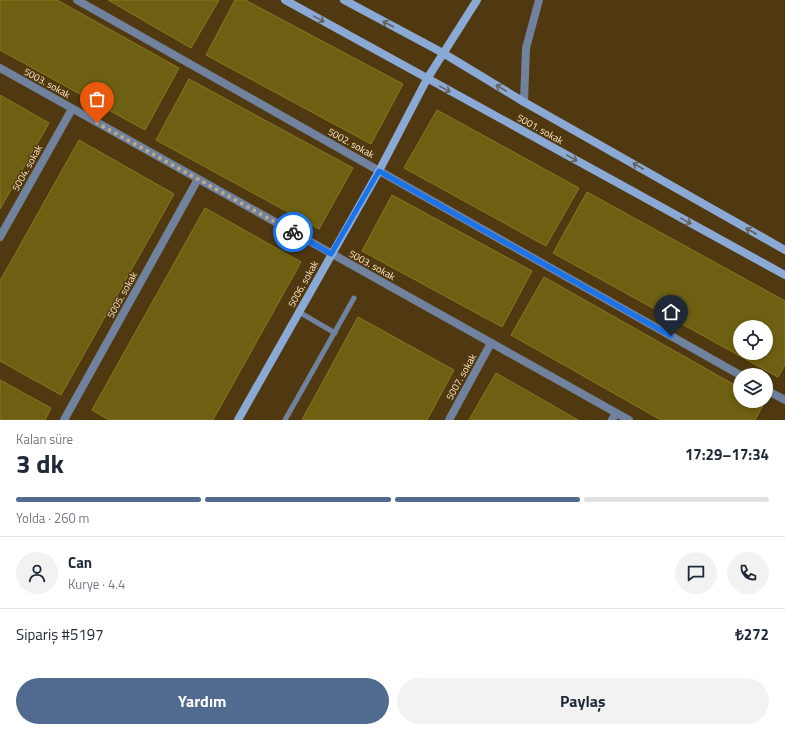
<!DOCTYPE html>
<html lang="tr">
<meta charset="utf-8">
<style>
:root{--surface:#fff;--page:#f2f2f3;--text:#1f2937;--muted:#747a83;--line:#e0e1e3;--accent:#506a90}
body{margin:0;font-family:"Titillium Web",sans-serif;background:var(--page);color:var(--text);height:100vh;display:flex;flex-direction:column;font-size:15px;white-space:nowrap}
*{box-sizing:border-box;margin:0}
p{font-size:13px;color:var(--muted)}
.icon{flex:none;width:22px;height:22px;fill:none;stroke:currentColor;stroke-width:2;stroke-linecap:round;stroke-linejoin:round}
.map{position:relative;height:420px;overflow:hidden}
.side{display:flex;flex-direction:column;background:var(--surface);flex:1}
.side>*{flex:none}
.controls{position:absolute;left:733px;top:320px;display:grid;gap:8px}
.controls a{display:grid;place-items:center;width:40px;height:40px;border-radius:50%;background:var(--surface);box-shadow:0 2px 6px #0003;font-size:20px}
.pin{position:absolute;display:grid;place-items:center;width:34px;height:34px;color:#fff;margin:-41px -17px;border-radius:50% 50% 50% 0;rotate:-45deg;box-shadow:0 0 4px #0007}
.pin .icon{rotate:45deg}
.courier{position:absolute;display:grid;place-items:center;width:40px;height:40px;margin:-20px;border:3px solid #1a73e8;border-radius:50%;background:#fff;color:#222;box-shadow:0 1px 5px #0007}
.overview em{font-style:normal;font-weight:700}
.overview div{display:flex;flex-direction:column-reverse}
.overview{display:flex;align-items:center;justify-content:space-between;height:68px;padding:0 16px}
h1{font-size:26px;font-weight:700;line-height:30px}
.bar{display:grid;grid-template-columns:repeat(4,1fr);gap:6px 4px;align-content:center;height:48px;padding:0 16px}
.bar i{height:5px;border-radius:3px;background:var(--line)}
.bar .active{background:var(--accent)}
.bar p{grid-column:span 4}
.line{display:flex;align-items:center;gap:10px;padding:0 16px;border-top:1px solid var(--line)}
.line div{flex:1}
.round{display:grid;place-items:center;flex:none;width:42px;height:42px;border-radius:21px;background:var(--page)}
.button{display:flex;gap:8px;margin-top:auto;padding:8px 16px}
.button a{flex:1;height:46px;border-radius:24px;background:var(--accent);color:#fff;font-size:16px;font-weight:700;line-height:46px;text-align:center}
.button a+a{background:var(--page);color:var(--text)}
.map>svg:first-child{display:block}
.building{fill:#6e6013;stroke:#89791f;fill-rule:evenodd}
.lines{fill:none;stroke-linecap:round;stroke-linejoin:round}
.lane{stroke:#70829e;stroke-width:5}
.street{stroke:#70829e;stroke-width:8}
.secondary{stroke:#8ba9d5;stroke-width:8}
.oneway{stroke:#656055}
.done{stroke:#c0a984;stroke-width:4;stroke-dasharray:0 7.2}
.route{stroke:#1a73e8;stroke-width:5}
.labels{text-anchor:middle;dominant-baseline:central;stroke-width:3;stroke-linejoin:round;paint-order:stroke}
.street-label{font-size:10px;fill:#fde6c2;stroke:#503910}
</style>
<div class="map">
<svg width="785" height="420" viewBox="0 0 785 420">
<rect width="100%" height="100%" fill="#503910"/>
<g class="building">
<path d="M0 0H57L179 68 145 130 0 50Z"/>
<path d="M108 0H219L191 48Z"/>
<path d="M235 0H245L403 84 371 144 206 55Z"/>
<path d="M189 79 353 168 319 229 156 140Z"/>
<path d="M0 95 49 123 0 209Z"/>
<path d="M437 110 579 188 546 246 404 168Z"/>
<path d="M79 140 174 194 61 395 0 361V281Z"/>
<path d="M587 192 785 301V365L778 377 553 253ZM740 327H766V353H740Z"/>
<path d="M392 195 532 271 502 327 362 251Z"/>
<path d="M205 208 301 262 213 420H109L92 410Z"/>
<path d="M544 277 740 388V401L765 402 755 420H661L511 335Z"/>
<path d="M358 317 454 370 427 420H302Z"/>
<path d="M496 373 578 420H469Z"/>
<path d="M0 380 51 408 45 420H0Z"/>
</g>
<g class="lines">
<g class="lane">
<path d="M299 312 335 333"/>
<path d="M285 420 354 298"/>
</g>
<g class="street">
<path d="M77 0 740 375"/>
<path d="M0 68 629 420"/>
<path d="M524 102 526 48 539 0"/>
<path d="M0 237 72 109"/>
<path d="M766 390 785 400"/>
<path d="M64 420 198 179"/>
<path d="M449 420 491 343"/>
<path d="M612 420 616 413"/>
</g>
<g class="secondary">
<path d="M285 0 785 275"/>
<path d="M344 0 443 53 524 102 785 250"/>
<path d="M238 420 379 171 427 79 477 0"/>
</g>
</g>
<defs><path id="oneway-shaft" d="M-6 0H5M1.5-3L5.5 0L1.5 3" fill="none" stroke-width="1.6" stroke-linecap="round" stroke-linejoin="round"/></defs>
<g class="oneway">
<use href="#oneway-shaft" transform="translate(319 19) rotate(29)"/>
<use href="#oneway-shaft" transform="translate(388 24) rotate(-152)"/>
<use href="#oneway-shaft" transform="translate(501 88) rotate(-149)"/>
<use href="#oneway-shaft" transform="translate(445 89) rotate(29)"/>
<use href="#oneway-shaft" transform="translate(572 158) rotate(29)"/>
<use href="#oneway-shaft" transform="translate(638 166) rotate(-150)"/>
<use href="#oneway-shaft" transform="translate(686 221) rotate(29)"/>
<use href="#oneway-shaft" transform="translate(751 231) rotate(-150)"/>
</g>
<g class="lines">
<path class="done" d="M97 123 293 232"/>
<path class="route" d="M293 232 331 254 379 171 671 336"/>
</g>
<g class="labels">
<g class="street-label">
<text transform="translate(47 83) rotate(29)">5003. sokak</text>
<text transform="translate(540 129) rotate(29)">5001. sokak</text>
<text transform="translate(351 143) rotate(29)">5002. sokak</text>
<text transform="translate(27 168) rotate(-61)">5004. sokak</text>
<text transform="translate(372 265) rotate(29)">5003. sokak</text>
<text transform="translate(303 284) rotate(-61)">5006. sokak</text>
<text transform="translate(122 295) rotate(-61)">5005. sokak</text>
<text transform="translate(461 377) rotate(-61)">5007. sokak</text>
</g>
</g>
</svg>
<div class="controls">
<a><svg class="icon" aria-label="locate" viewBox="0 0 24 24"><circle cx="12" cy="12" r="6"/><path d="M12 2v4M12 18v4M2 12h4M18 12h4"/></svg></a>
<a><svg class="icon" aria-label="layers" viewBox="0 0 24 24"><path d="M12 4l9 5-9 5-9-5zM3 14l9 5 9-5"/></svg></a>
</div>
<div class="pin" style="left:97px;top:123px;background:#ea580c"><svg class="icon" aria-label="bag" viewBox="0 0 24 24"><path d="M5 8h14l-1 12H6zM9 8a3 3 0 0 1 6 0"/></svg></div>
<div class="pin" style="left:671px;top:336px;background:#1f2937"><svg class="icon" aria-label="home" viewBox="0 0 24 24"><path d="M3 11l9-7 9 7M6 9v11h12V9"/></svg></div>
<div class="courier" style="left:293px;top:232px"><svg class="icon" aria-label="bike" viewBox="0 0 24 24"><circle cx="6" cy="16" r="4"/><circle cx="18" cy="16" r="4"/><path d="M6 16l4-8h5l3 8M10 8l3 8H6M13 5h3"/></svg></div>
</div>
<section class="side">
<div class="overview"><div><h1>3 dk</h1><p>Kalan süre</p></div><em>17:29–17:34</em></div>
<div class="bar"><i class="active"></i><i class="active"></i><i class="active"></i><i></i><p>Yolda · 260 m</p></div>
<div class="line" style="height:72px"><a class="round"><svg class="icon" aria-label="person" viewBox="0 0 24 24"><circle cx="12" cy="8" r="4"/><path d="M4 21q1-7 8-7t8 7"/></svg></a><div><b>Can</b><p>Kurye · 4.4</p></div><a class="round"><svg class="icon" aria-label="chat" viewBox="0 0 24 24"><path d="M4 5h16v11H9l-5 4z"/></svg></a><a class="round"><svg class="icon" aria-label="phone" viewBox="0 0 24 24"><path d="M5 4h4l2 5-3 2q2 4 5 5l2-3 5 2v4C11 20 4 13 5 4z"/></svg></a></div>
<div class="line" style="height:52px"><div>Sipariş #5197</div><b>₺272</b></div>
<div class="button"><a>Yardım</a><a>Paylaş</a></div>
</section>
